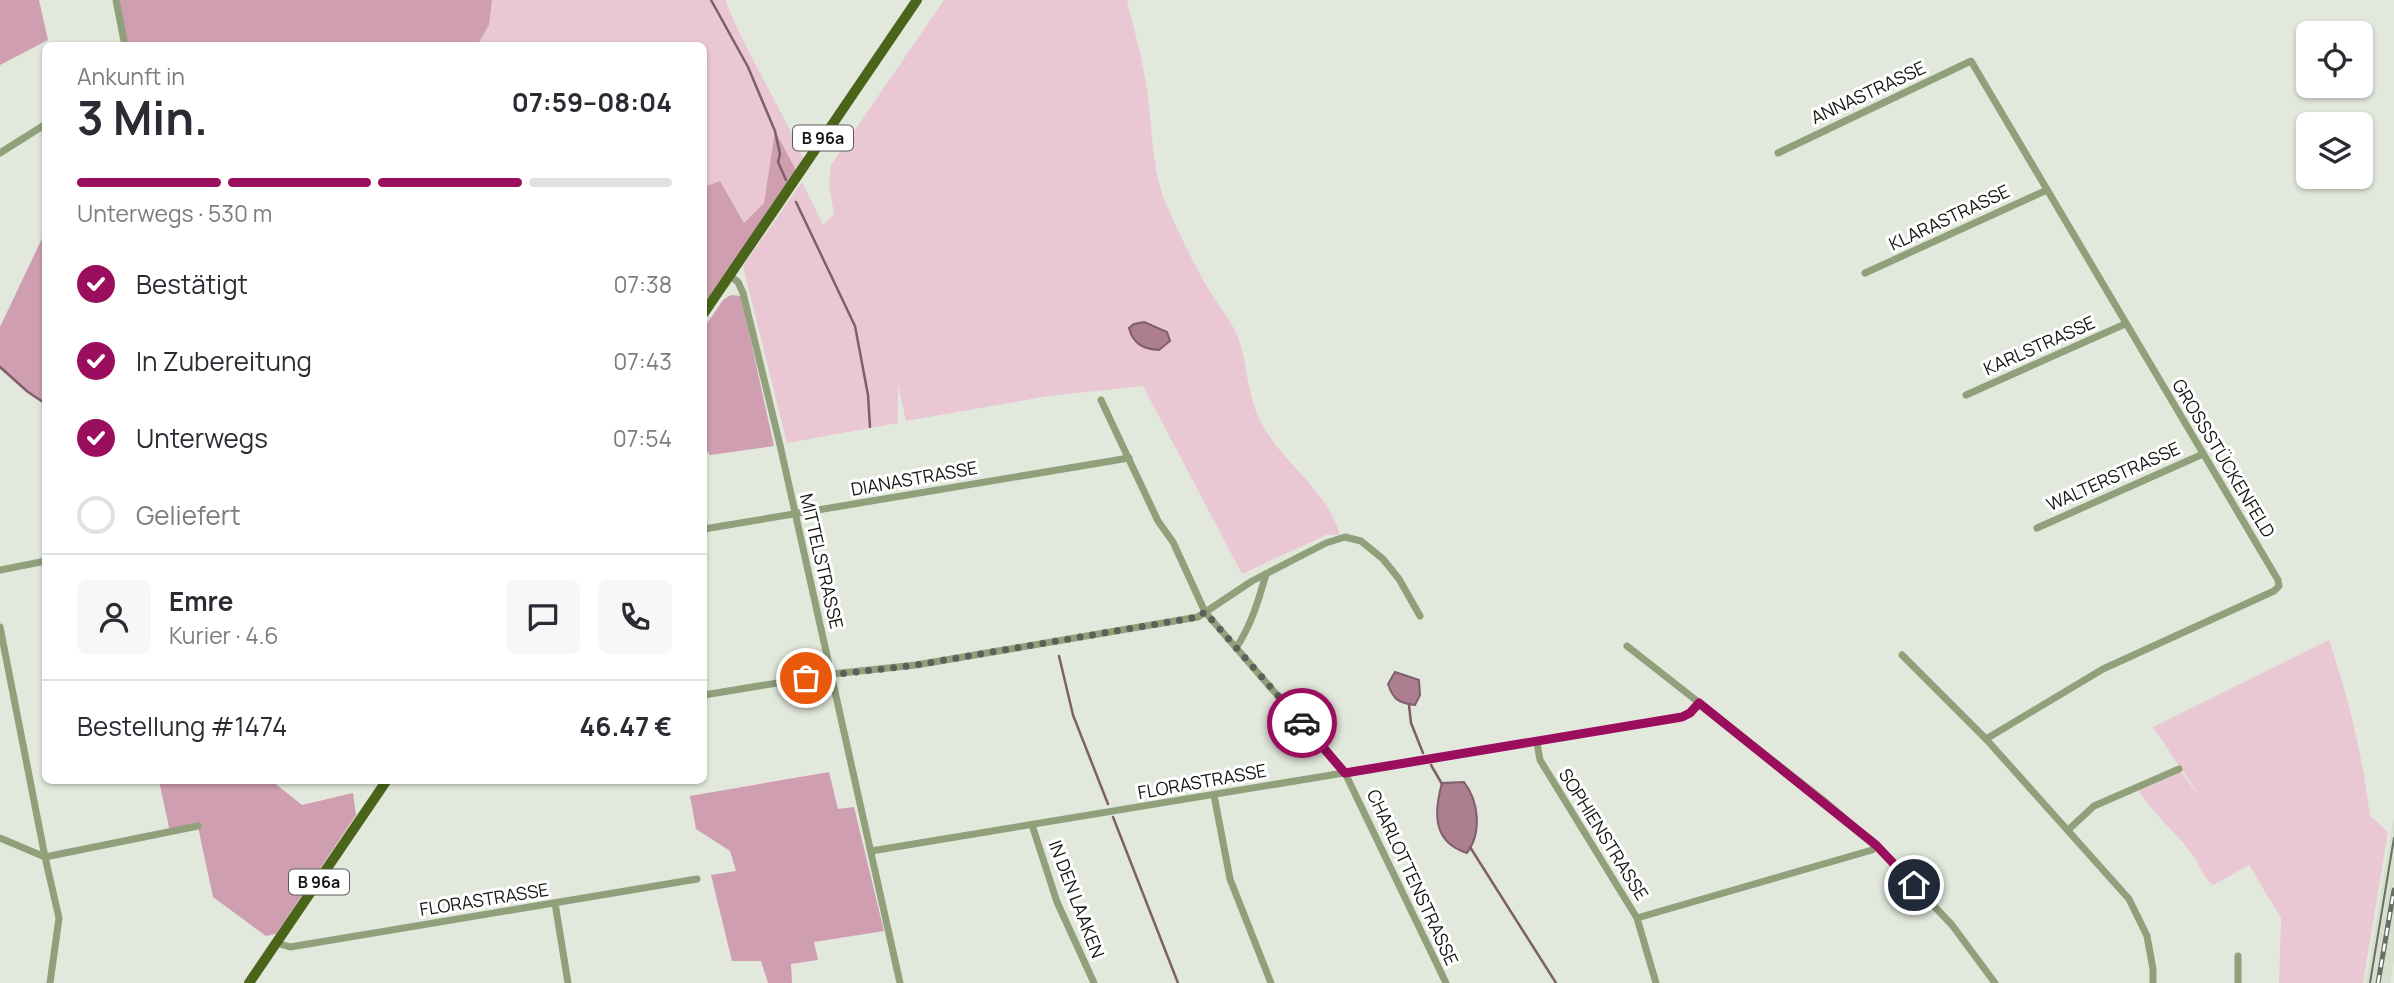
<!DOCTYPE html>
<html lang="de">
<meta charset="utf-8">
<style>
:root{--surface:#fff;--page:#f7f7f7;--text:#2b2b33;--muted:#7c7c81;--line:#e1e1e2;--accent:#9b0e5e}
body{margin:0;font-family:Manrope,sans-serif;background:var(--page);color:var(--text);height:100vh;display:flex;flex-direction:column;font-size:26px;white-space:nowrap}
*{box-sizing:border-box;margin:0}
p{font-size:23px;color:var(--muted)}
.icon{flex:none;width:38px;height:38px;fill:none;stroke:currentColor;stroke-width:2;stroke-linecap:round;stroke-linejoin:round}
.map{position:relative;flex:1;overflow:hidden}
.side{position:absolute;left:42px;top:42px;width:665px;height:742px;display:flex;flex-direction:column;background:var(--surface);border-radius:10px;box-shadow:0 2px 5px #0004}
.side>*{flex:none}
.controls{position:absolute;left:2296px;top:21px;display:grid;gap:14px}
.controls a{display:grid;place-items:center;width:77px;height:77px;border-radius:10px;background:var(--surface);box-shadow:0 2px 5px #0004;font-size:35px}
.pin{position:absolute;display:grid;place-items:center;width:60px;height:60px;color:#fff;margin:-30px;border:4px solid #fff;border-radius:50%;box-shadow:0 2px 7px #0007}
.courier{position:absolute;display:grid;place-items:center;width:70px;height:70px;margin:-35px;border:5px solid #9b0e5e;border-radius:50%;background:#fff;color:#222;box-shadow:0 2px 9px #0007}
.head em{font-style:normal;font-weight:700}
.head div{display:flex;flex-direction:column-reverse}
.head{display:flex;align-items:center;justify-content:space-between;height:119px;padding:0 35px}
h1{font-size:46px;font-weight:700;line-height:52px}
.bar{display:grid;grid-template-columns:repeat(4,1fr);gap:10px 7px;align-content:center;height:84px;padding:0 35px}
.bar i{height:9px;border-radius:5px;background:var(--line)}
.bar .selected{background:var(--accent)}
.bar p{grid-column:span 4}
.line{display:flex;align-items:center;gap:18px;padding:0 35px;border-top:2px solid var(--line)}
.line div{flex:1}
.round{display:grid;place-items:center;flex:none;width:74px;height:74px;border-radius:10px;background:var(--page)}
ol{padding:0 35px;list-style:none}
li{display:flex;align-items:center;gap:21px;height:77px}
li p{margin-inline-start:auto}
li .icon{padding:7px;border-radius:50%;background:var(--accent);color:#fff;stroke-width:4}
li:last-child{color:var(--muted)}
li i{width:38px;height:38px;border:4px solid var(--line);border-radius:50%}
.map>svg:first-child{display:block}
.built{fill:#d7dfcd}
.green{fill:#e9c8d4}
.forest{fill:#cf9eb1}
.water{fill:#ad7e90;stroke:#7f5f6a;stroke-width:2}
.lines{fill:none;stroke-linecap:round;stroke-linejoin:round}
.stream{stroke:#7f5f6a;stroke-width:2.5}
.minor{stroke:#8fa07b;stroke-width:7}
.primary{stroke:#4a641a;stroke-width:10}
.tram{stroke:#6a6d66;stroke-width:2}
.rail-casing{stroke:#6a6d66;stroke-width:5}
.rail{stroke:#fff;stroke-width:2.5;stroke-dasharray:8;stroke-linecap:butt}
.done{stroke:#5d6059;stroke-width:7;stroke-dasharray:0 12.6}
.route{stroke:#9b0e5e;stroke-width:9}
.labels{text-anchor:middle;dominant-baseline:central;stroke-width:6;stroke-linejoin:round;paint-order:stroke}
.shield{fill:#fff;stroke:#5b5c59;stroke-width:2}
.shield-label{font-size:16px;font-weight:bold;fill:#151612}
.street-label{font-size:18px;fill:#151612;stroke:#fff}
</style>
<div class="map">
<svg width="2394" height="983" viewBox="0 0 2394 983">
<rect width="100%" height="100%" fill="#e3e8dd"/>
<path class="built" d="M2394 816V962L2390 983H2366Z"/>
<g class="green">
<path d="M492 0H725C747 54 779 104 803 158L797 172 775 132 764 203 744 223 720 181 704 187V46H477L489 25Z"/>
<path d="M944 0H1127C1133 26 1141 52 1145 78 1153 119 1150 165 1166 204 1179 233 1193 263 1209 290 1219 307 1232 321 1239 340 1248 367 1247 396 1261 422 1282 463 1327 489 1340 535H1326L1242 574 1143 386 1049 396 906 421 898 385V423L787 443 743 266 802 182 823 225 834 214 829 184 831 165Z"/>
<path d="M2329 640C2349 700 2362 753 2370 816L2388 832 2363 983H2279L2281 918 2249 865 2213 885C2204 880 2199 863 2192 854 2176 832 2153 814 2139 791L2181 772 2204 803 2153 727Z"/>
</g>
<g class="forest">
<path d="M0 0H39L48 40 0 65Z"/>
<path d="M116 0H492L489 25 477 46 125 45Z"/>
<path d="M775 131 797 172 704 309V187L720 181 744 223 764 203Z"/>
<path d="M45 232 46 404H45L28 392 0 367V327Z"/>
<path d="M731 295 741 296 774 446 710 455 704 447V328L723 300Z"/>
<path d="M829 772 838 809 854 807 884 931 814 942 818 960 791 964 792 983H768L761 961H732L711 875 736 871 730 851 696 829 690 796Z"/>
<path d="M159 781H272L302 805 353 793 356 815 276 934 266 936 213 897 198 827 170 832Z"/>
</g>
<g class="water">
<path d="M1144 322 1167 332 1170 341 1159 350C1143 349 1133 344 1129 328L1134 324Z"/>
<path d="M1395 672 1419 680 1420 695 1415 705C1398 703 1393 699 1388 684Z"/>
<path d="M1464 782C1479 801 1482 833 1467 853 1432 842 1434 812 1442 783Z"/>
</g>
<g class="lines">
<g class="stream">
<path d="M711 0 748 67 775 131 780 154 778 162 786 180"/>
<path d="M796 202 855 326 868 395 870 427"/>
<path d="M0 367 28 392 46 404"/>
<path d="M1059 656 1073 715 1108 804"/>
<path d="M1409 705 1411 723 1423 753"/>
<path d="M1431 765 1442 784"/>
<path d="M1113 817 1178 983"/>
<path d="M1470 847 1556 983"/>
</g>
<g class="minor">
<path d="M116 0 125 46"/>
<path d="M0 153 46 124"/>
<path d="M1778 153 1971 61 2278 580 2279 586 2274 591 2103 669 1986 739 2129 899 2147 936 2153 969V983"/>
<path d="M1865 273 2047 190"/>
<path d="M729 275 738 282 743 293 780 445 900 983"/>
<path d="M1966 395 2125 324"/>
<path d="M1101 400 1158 521 1173 542 1205 612 1345 773 1446 983"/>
<path d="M2037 528 2203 454"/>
<path d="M704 529 1129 458"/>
<path d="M0 570 46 561"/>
<path d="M0 627 45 857 59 918 50 983"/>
<path d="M1627 646 1823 800 1876 845 1952 925 1995 983"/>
<path d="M1236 648C1251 626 1259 599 1266 574"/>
<path d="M1902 655 1986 739"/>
<path d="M704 695 832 674 916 665 1198 617 1252 581 1326 543 1345 537 1361 541 1383 559 1399 579 1420 616"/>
<path d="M1537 743 1540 760 1637 918 1656 983"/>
<path d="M1214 795 1230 879 1271 983"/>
<path d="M1032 825 1057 902 1094 983"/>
<path d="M2068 830 2094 806 2179 769"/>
<path d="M0 838 45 857 198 826"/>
<path d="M871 851 1683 717 1690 713 1699 703"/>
<path d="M555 903 568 983"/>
<path d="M1637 918 1872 850 1876 845"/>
<path d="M277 943 290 947 697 879"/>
<path d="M2238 956V983"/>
</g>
<g class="primary">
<path d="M704 313 917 0"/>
<path d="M249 983 387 780"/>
</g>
<path class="tram" d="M2370 983 2394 838"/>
<defs>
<path id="rail" d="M2378 983 2394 890"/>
</defs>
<use href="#rail" class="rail-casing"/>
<use href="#rail" class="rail"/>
</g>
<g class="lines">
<path class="done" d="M806 678 916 665 1198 617 1205 612 1302 723"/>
<path class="route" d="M1302 723 1345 773 1682 717 1690 713 1699 703 1876 845 1914 885"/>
</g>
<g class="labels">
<g class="shield">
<rect x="793" y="125.5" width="60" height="25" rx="5"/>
<rect x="289" y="869.5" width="60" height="25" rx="5"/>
</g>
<g class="shield-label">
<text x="823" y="138">B 96a</text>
<text x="319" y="882">B 96a</text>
</g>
<g class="street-label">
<text transform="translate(1868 92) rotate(-25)">ANNASTRASSE</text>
<text transform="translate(1949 217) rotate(-25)">KLARASTRASSE</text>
<text transform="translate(2039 345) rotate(-24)">KARLSTRASSE</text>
<text transform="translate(2224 458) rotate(59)">GROSSSTÜCKENFELD</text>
<text transform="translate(2113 476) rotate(-24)">WALTERSTRASSE</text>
<text transform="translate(914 478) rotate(-10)">DIANASTRASSE</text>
<text transform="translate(822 561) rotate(77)">MITTELSTRASSE</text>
<text transform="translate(1202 781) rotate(-10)">FLORASTRASSE</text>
<text transform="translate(1604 834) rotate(58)">SOPHIENSTRASSE</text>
<text transform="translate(1413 877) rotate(65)">CHARLOTTENSTRASSE</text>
<text transform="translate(484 899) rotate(-9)">FLORASTRASSE</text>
<text transform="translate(1077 899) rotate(69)">IN DEN LAAKEN</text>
</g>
</g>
</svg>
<div class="controls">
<a><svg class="icon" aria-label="locate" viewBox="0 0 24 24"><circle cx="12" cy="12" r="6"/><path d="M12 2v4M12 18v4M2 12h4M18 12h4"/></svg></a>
<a><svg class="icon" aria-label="layers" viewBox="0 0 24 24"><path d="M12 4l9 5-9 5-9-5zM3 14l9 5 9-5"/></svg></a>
</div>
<div class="pin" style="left:806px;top:678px;background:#ea580c"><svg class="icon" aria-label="bag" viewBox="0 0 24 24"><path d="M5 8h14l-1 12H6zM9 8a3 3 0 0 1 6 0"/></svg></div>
<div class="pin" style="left:1914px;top:885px;background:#1f2937"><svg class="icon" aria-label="home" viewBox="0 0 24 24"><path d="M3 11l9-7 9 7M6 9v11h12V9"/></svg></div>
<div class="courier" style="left:1302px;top:723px"><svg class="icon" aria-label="car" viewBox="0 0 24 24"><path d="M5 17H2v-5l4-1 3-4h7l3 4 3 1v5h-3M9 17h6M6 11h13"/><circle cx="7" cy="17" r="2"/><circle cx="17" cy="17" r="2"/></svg></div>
<section class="side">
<div class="head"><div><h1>3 Min.</h1><p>Ankunft in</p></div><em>07:59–08:04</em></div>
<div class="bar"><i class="selected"></i><i class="selected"></i><i class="selected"></i><i></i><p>Unterwegs · 530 m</p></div>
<ol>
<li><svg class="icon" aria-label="check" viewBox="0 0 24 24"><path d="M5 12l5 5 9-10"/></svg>Bestätigt<p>07:38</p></li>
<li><svg class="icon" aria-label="check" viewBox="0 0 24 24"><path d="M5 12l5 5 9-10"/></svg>In Zubereitung<p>07:43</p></li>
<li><svg class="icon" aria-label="check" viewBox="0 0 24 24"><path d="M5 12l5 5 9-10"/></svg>Unterwegs<p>07:54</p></li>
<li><i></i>Geliefert</li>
</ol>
<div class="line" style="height:126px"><a class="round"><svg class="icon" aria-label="person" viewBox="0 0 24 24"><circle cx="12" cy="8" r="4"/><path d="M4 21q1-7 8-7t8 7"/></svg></a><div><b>Emre</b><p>Kurier · 4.6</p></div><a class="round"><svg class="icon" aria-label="chat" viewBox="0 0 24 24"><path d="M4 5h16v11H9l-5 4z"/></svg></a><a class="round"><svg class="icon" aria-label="phone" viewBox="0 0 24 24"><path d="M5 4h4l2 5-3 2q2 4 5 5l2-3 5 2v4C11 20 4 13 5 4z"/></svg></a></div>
<div class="line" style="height:91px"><div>Bestellung #1474</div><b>46.47 €</b></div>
</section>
</div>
